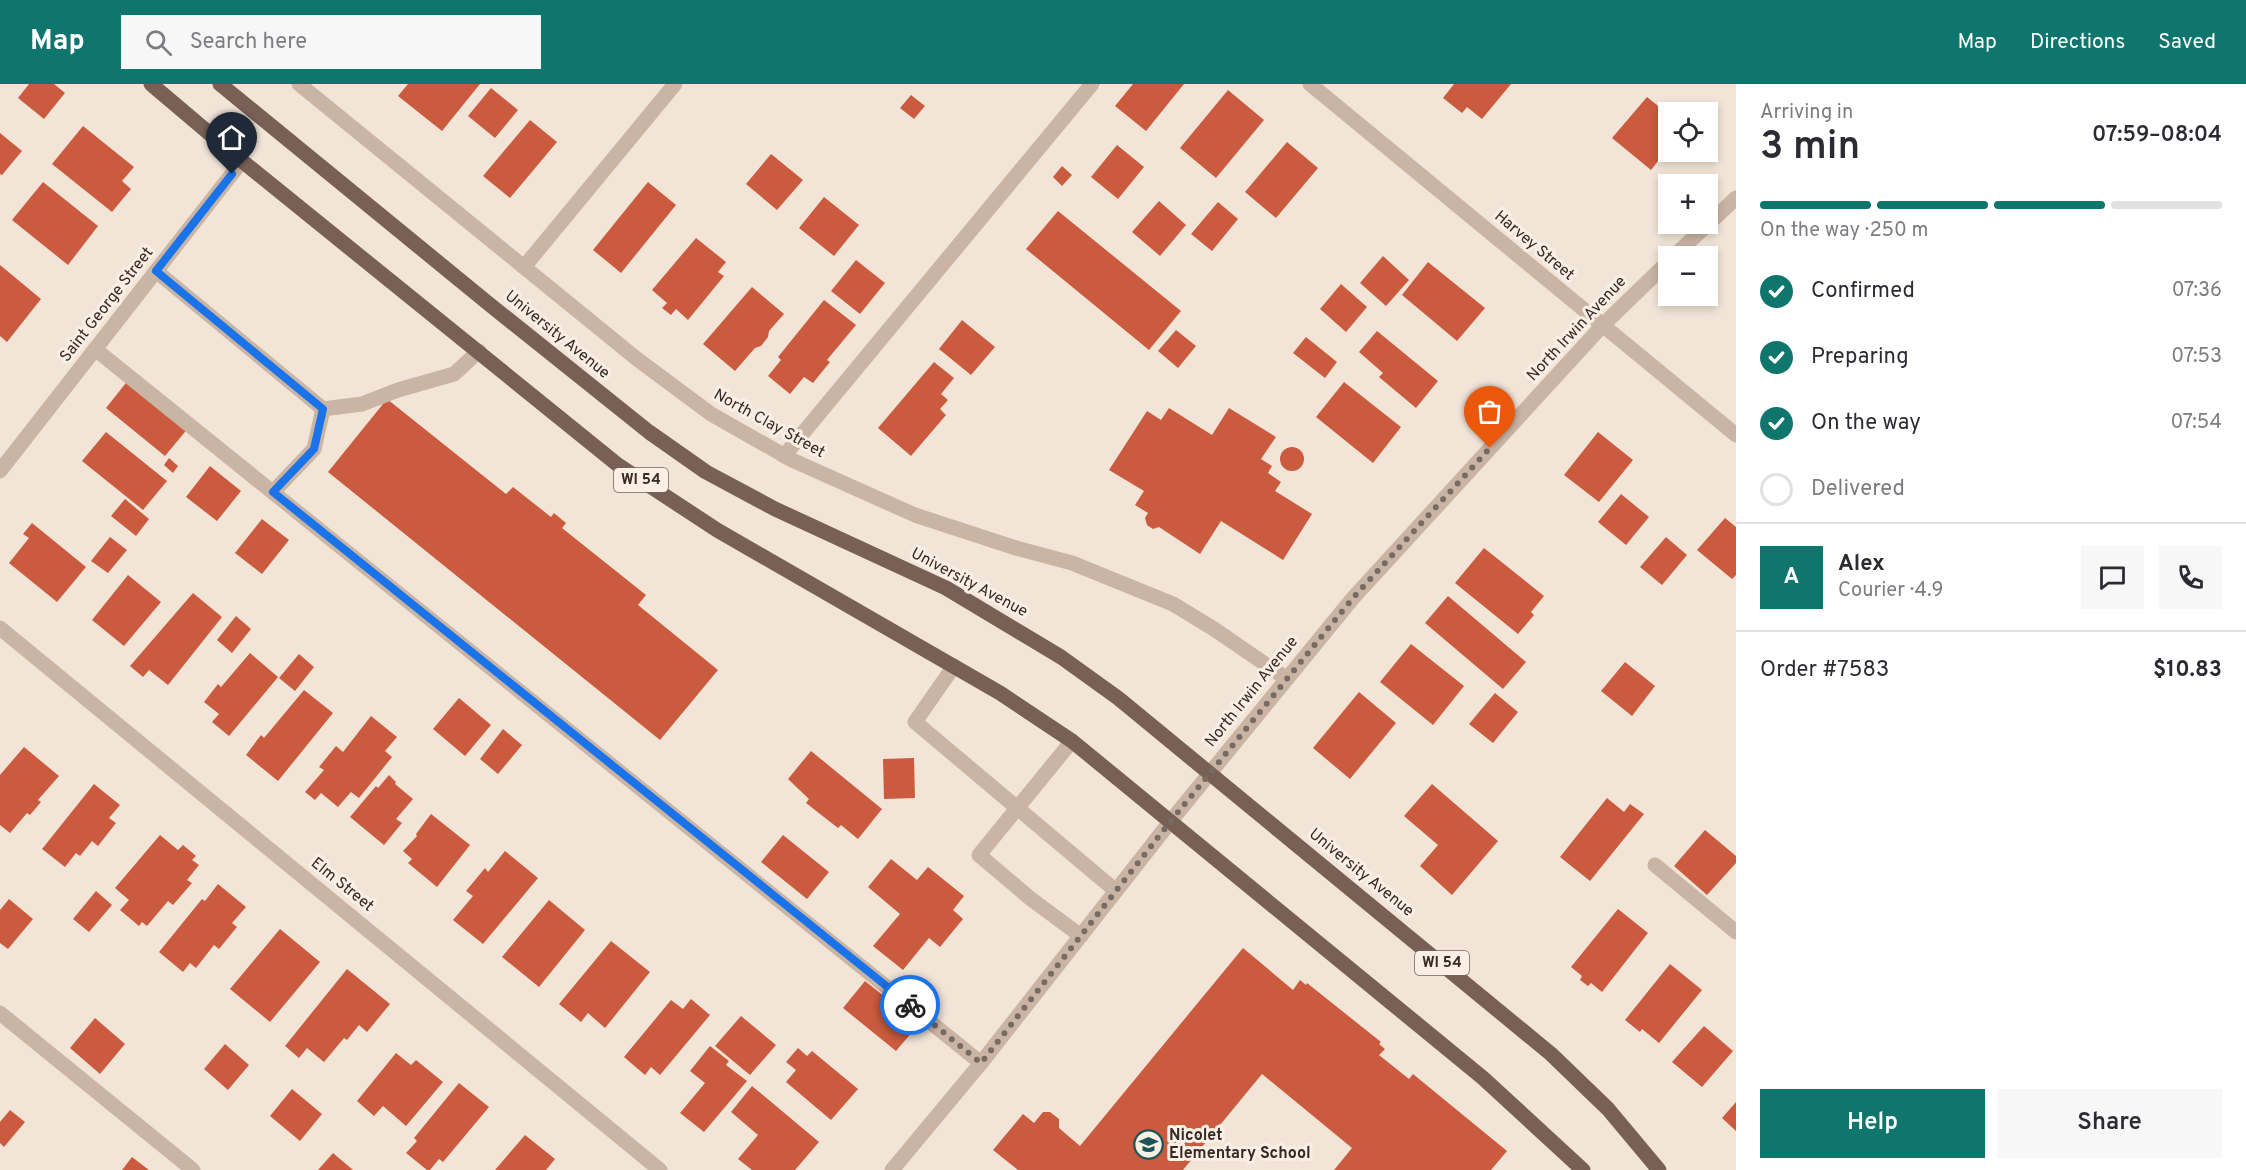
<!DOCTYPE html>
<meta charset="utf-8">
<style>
:root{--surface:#fff;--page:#f7f7f7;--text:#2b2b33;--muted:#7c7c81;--line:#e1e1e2;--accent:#0f766e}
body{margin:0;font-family:Overpass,sans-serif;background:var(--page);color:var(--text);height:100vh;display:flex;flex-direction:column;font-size:22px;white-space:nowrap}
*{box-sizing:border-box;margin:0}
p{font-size:20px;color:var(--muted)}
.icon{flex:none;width:33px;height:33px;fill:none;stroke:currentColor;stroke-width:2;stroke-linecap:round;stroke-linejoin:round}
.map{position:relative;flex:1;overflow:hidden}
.details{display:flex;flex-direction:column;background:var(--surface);width:510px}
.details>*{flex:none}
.fabs{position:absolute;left:1658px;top:18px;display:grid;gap:12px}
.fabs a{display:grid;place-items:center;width:60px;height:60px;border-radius:0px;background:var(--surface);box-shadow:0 3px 9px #0003;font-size:30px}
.pin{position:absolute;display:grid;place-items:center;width:51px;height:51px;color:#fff;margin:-62px -26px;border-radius:50% 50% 50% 0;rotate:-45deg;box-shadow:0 0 6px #0007}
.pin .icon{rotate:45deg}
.courier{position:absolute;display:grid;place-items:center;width:60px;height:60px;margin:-30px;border:4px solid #1a73e8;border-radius:50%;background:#fff;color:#222;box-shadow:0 2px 8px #0007}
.overview em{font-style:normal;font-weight:600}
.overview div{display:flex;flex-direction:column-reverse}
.overview{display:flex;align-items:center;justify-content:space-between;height:102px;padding:0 24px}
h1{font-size:39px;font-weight:600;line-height:45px}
.bar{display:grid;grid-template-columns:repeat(4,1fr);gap:9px 6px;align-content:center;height:72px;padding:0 24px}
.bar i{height:8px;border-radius:4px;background:var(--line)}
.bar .selected{background:var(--accent)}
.bar p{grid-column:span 4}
.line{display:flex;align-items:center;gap:15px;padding:0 24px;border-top:2px solid var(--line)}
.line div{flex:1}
.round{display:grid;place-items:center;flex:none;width:63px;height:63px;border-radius:0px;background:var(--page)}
ol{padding:0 24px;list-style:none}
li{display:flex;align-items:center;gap:18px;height:66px}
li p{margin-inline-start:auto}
li .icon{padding:6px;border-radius:50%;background:var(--accent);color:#fff;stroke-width:4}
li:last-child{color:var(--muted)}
li i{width:33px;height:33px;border:3px solid var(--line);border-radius:50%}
.cta{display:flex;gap:12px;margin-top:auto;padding:12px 24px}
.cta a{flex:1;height:69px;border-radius:0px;background:var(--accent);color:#fff;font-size:24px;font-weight:600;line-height:69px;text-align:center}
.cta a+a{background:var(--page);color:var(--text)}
header{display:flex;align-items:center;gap:36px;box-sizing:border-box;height:84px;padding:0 30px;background:var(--accent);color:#fff}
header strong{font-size:28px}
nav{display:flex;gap:33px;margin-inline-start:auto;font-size:21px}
.search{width:420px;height:54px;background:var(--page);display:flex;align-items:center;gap:15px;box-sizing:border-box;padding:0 21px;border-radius:0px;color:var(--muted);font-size:22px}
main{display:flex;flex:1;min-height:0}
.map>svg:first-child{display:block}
.building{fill:#ca5b3e}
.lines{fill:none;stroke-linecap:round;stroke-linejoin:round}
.service{stroke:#cab4a4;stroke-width:15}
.minor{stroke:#cab4a4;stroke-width:15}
.primary{stroke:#786056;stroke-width:15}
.done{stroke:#776b64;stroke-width:6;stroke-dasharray:0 10.8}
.route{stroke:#1a73e8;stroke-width:8}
.labels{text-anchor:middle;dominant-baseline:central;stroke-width:6;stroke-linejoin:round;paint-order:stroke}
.shield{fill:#faefe4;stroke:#70655f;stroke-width:1.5}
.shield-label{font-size:15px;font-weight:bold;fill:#352a26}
.street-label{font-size:16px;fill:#352a26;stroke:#faefe4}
.poi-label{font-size:16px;font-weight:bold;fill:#352a26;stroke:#faefe4;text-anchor:start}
</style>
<header>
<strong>Map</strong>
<div class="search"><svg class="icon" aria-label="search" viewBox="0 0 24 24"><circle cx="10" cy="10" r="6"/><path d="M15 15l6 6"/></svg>Search here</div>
<nav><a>Map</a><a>Directions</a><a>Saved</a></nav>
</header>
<main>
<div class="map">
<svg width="1736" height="1086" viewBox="0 0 1736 1086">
<rect width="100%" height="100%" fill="#f2e5d8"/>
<g class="building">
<path d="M29 0H54L65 9 44 35 18 14Z"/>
<path d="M408 0H480L442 47 398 12Z"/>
<path d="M1133 0H1184L1146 47 1115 22Z"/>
<path d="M1454 0H1511L1482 35 1467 23 1462 29 1443 14Z"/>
<path d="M491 4 518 26 495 54 468 32Z"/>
<path d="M1228 6 1264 36 1216 94 1180 64Z"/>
<path d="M911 11 925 22 914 35 900 24Z"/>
<path d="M1647 13 1668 30V68H1675L1667 77 1662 72 1651 86 1612 54Z"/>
<path d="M530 36 557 58 510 114 483 92Z"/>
<path d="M83 42 134 83 122 97 131 105 112 128 52 80Z"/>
<path d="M0 49 22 67 2 91 0 90Z"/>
<path d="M1287 58 1318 84 1276 134 1245 108Z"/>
<path d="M1117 61 1144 83 1118 115 1091 93Z"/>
<path d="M771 70 803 96 777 126 746 100Z"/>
<path d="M1062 82 1072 91 1062 102 1053 93Z"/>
<path d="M43 98 98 142 68 181 12 136Z"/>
<path d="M648 98 676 121 621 189 593 166Z"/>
<path d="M824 113 859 141 834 172 799 144Z"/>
<path d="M1159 117 1186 141 1160 172 1132 148Z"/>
<path d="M1218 118 1238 135 1212 167 1191 150Z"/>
<path d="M1058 127 1181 227 1149 266 1026 165Z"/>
<path d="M696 154 726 178 718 188 724 192 688 236 676 225 671 231 662 224 667 219 652 206Z"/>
<path d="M1383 172 1409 196 1386 222 1360 199Z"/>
<path d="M856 176 885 199 860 230 831 207Z"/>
<path d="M1428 178 1485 224 1457 257 1402 211Z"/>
<path d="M0 181 41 215 7 258 0 252Z"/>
<path d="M1341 200 1367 223 1346 248 1320 225Z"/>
<path d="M752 203 784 230 769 247 768 253 761 262 755 264 735 287 703 260Z"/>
<path d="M824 216 856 241 827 276 830 278 813 299 804 293 790 310 768 292 781 276 778 273Z"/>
<path d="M962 236 995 263 971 291 939 265Z"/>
<path d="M1176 246 1196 262 1178 284 1158 267Z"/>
<path d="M1377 247 1438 297 1416 324 1379 293 1383 289 1359 268Z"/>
<path d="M1306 253 1337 278 1325 294 1293 269Z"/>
<path d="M934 278 954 294 941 310 948 316 940 325 946 331 911 372 878 344Z"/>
<path d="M129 295 189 343 165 372 106 324Z"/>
<path d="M1344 298 1401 343 1373 379 1316 333Z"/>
<path d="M387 315 506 410 513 403 551 433 554 429 566 439 562 444 646 511 638 521 718 586 660 656 328 388Z"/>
<path d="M1169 324 1212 351 1229 324 1276 353 1261 375 1272 382 1268 389 1281 398 1275 407 1312 430 1283 476 1221 437 1200 470 1159 443 1153 445 1147 441 1145 434 1148 429 1135 421 1144 407 1109 386 1147 327 1161 336Z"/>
<path d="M106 348 167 397 143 426 82 377Z"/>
<path d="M1598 348 1633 376 1599 418 1564 391Z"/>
<circle cx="1292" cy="375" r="12"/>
<path d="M169 374 178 382 173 389 164 381Z"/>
<path d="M210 382 241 407 217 437 186 413Z"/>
<path d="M1621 410 1649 433 1626 461 1598 438Z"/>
<path d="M125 415 149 435 136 452 111 432Z"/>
<path d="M1725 434 1736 443V491L1732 495 1697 466Z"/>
<path d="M262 435 289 456 262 490 235 469Z"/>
<path d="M32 439 86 483 57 518 9 479 29 454 23 450Z"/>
<path d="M110 453 127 466 108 489 91 477Z"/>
<path d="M1666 453 1687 471 1662 501 1640 483Z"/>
<path d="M1484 464 1544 512 1531 528 1534 531 1518 550 1455 499Z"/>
<path d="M128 491 161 518 124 562 92 536Z"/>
<path d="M193 509 222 533 168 601 149 586 143 593 130 582Z"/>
<path d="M1448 512 1526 578 1503 605 1425 539Z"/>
<path d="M236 532 251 545 232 569 217 556Z"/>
<path d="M1411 560 1464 602 1433 641 1380 598Z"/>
<path d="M250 569 278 593 229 652 212 638 219 630 204 618 218 600 221 603Z"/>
<path d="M299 570 314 583 295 607 279 594Z"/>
<path d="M1625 578 1655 602 1632 632 1601 607Z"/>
<path d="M304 606 333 629 278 697 246 671 261 651 264 654Z"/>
<path d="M1359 608 1396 639 1350 695 1313 664Z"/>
<path d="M1495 609 1518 628 1493 659 1469 640Z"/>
<path d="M459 614 491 641 465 672 433 645Z"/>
<path d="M371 632 397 653 385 667 392 673 359 714 351 708 338 723 321 709 315 716 305 708 324 686 319 683 336 662 343 668Z"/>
<path d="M503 645 522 661 498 690 480 675Z"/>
<path d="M24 663 59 692 38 716 41 718 30 731 27 729 10 749 0 741V691Z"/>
<path d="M811 667 882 725 858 755 841 741 838 744 806 719 809 715 788 695Z"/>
<path d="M914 674 915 714 884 715 883 675Z"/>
<path d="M389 691 396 698 395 700 413 715 396 735 402 739 384 761 350 733 376 702 378 704Z"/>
<path d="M94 700 120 721 109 734 116 739 98 762 92 757 80 772 76 769 65 783 42 765Z"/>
<path d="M1432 700 1498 757 1452 811 1420 782 1438 761 1404 732Z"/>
<path d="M1607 714 1624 728 1630 720 1644 730 1590 797 1560 773Z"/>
<path d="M431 730 470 761 437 803 408 779 412 775 403 767 417 752 416 750Z"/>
<path d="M1705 746 1736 772V779L1707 811 1674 782Z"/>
<path d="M160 751 178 766 183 761 196 772 192 776 199 781 187 796 192 799 173 821 168 817 147 842 142 838 139 842 120 826 129 816 115 804Z"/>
<path d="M783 751 829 788 807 815 761 778Z"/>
<path d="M505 767 538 794 483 860 453 836 473 812 466 807 485 784 488 788Z"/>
<path d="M891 775 917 796 928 783 964 812 953 826 963 835 940 863 929 854 903 886 873 862 900 830 868 803Z"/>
<path d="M218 800 246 823 232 839 237 843 219 865 214 861 196 884 190 879 183 888 159 868 202 815 205 817Z"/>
<path d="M96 807 112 821 89 848 73 835Z"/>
<path d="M9 815 33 835 8 865 0 859V826Z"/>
<path d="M549 816 585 846 539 903 502 873Z"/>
<path d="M1618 825 1648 849 1602 908 1591 899 1588 902 1580 896 1582 892 1571 883Z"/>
<path d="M280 845 320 878 270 938 230 905Z"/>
<path d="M611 857 650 888 605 944 588 929 581 938 559 920Z"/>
<path d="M1243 864 1293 906 1300 896 1306 901 1307 899 1381 958 1379 960 1385 965 1379 971 1409 995 1413 990 1507 1067 1491 1086H1334L1352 1064 1262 990 1183 1086H1018L993 1066 1023 1030 1034 1039 1043 1028H1050L1059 1035V1044L1080 1062Z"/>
<path d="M1670 880 1702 906 1659 959 1642 945 1640 948 1625 936Z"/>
<path d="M347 885 390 920 367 948 359 941 347 956 344 954 324 978 307 964 299 974 285 962Z"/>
<path d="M865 897 919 940 896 967 843 924Z"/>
<path d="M691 915 710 931 660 991 651 983 645 991 624 973 671 916 683 925Z"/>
<path d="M741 932 776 961 750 991 715 962Z"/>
<path d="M95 934 125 960 100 990 70 964Z"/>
<path d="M1704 942 1733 967 1702 1003 1672 978Z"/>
<path d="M225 960 249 981 228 1006 204 985Z"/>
<path d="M710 962 729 977 726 981 747 997 704 1048 680 1029 705 999 690 987Z"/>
<path d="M798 964 807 972 812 967 858 1005 831 1036 786 998 796 986 786 978Z"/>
<path d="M396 969 411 981 416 976 443 998 406 1042 383 1022 374 1032 357 1017Z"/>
<path d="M459 999 489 1023 443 1078 439 1075 430 1086H427L406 1069 417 1057 414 1054Z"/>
<path d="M752 1002 819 1058 795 1086H752L738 1075 758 1051 731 1028Z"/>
<path d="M292 1005 322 1030 300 1057 270 1032Z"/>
<path d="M1736 1018V1047L1722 1034Z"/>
<path d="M10 1026 25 1038 4 1063 0 1059V1038Z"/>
<path d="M525 1051 555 1075 546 1086H495Z"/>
<path d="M333 1069 353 1086H318Z"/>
<path d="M132 1073 149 1086H122Z"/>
</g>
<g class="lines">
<g class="service">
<path d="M524 183 675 0"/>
<path d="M156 187 323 325 362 320 398 306 454 290 479 267"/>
<path d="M95 265 981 979"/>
<path d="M784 372 1092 0"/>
<path d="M273 408 314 365 323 325"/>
<path d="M954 582 915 638 1116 807"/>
<path d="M1072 657 979 771 1031 815 1081 852"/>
<path d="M1655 781 1736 848"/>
<path d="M0 929 193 1086"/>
</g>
<g class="minor">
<path d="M299 0 637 275 711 330 792 376 915 431 1016 464 1072 479 1173 520 1214 545 1287 595"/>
<path d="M1310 0 1736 351"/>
<path d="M1674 172 1736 114"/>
<path d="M0 387 242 77"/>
<path d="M0 544 660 1086"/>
<path d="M892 1086 981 979 1170 738 1353 514 1603 241 1668 178"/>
</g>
<g class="primary">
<path d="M151 0 242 77 618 381 717 446 1000 609 1072 657 1483 994 1583 1086"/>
<path d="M220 0 489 220 649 348 706 388 775 425 946 504 1061 573 1118 614 1551 970 1608 1025 1659 1086"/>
</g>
</g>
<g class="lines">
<path class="done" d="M910 921 981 979 1170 738 1353 514 1490 364"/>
<path class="route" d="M232 90 156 187 323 325 314 365 273 408 910 921"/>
</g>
<defs>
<symbol id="school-ring" viewBox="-11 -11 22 22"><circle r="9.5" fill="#faefe4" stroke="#1a5658" stroke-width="1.5"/><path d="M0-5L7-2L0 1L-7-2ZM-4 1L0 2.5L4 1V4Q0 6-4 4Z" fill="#1a5658"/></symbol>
</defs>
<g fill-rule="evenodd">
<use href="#school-ring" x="1132" y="1044" width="33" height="33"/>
</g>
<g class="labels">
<g class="shield">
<rect x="614" y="384" width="54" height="24" rx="4.5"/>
<rect x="1415" y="867" width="54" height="24" rx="4.5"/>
</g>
<g class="shield-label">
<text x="641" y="396">WI 54</text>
<text x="1442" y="879">WI 54</text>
</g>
<g class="street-label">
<text transform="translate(1534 162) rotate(40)">Harvey Street</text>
<text transform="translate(107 221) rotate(-52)">Saint George Street</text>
<text transform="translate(1577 245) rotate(-47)">North Irwin Avenue</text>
<text transform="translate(557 251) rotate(39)">University Avenue</text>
<text transform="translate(769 340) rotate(29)">North Clay Street</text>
<text transform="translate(969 499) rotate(28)">University Avenue</text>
<text transform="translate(1252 608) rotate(-51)">North Irwin Avenue</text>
<text transform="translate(1361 789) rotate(39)">University Avenue</text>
<text transform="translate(342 801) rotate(39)">Elm Street</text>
</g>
<g class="poi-label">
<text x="1169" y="1052">Nicolet<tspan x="1169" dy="18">Elementary School</tspan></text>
</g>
</g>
</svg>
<div class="fabs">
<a><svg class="icon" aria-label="locate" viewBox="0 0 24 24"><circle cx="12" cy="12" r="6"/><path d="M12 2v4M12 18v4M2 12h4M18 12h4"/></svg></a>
<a>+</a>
<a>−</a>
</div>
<div class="pin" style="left:1490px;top:364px;background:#ea580c"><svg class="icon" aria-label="bag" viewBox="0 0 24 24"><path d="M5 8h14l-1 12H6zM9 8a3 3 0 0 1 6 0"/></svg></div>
<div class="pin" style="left:232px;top:90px;background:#1f2937"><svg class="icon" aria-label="home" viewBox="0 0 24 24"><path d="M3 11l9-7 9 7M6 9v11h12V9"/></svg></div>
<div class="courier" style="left:910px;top:921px"><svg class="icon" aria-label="bike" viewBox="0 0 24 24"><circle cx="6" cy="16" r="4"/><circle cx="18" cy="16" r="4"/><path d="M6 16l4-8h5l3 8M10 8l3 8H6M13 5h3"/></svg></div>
</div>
<section class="details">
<div class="overview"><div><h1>3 min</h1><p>Arriving in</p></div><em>07:59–08:04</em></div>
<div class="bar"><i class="selected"></i><i class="selected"></i><i class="selected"></i><i></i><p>On the way · 250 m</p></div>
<ol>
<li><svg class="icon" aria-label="check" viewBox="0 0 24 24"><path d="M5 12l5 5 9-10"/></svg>Confirmed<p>07:36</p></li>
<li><svg class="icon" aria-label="check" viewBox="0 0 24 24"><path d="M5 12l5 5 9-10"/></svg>Preparing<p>07:53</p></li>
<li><svg class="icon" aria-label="check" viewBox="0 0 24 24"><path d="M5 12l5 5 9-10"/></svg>On the way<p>07:54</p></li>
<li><i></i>Delivered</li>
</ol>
<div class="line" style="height:108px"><b class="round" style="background:var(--accent);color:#fff">A</b><div><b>Alex</b><p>Courier · 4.9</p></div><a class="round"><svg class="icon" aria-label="chat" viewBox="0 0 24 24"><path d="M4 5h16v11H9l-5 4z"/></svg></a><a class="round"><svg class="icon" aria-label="phone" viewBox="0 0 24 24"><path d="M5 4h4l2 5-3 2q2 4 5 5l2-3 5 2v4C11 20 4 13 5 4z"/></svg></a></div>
<div class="line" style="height:78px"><div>Order #7583</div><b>$10.83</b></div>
<div class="cta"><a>Help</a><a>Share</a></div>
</section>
</main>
